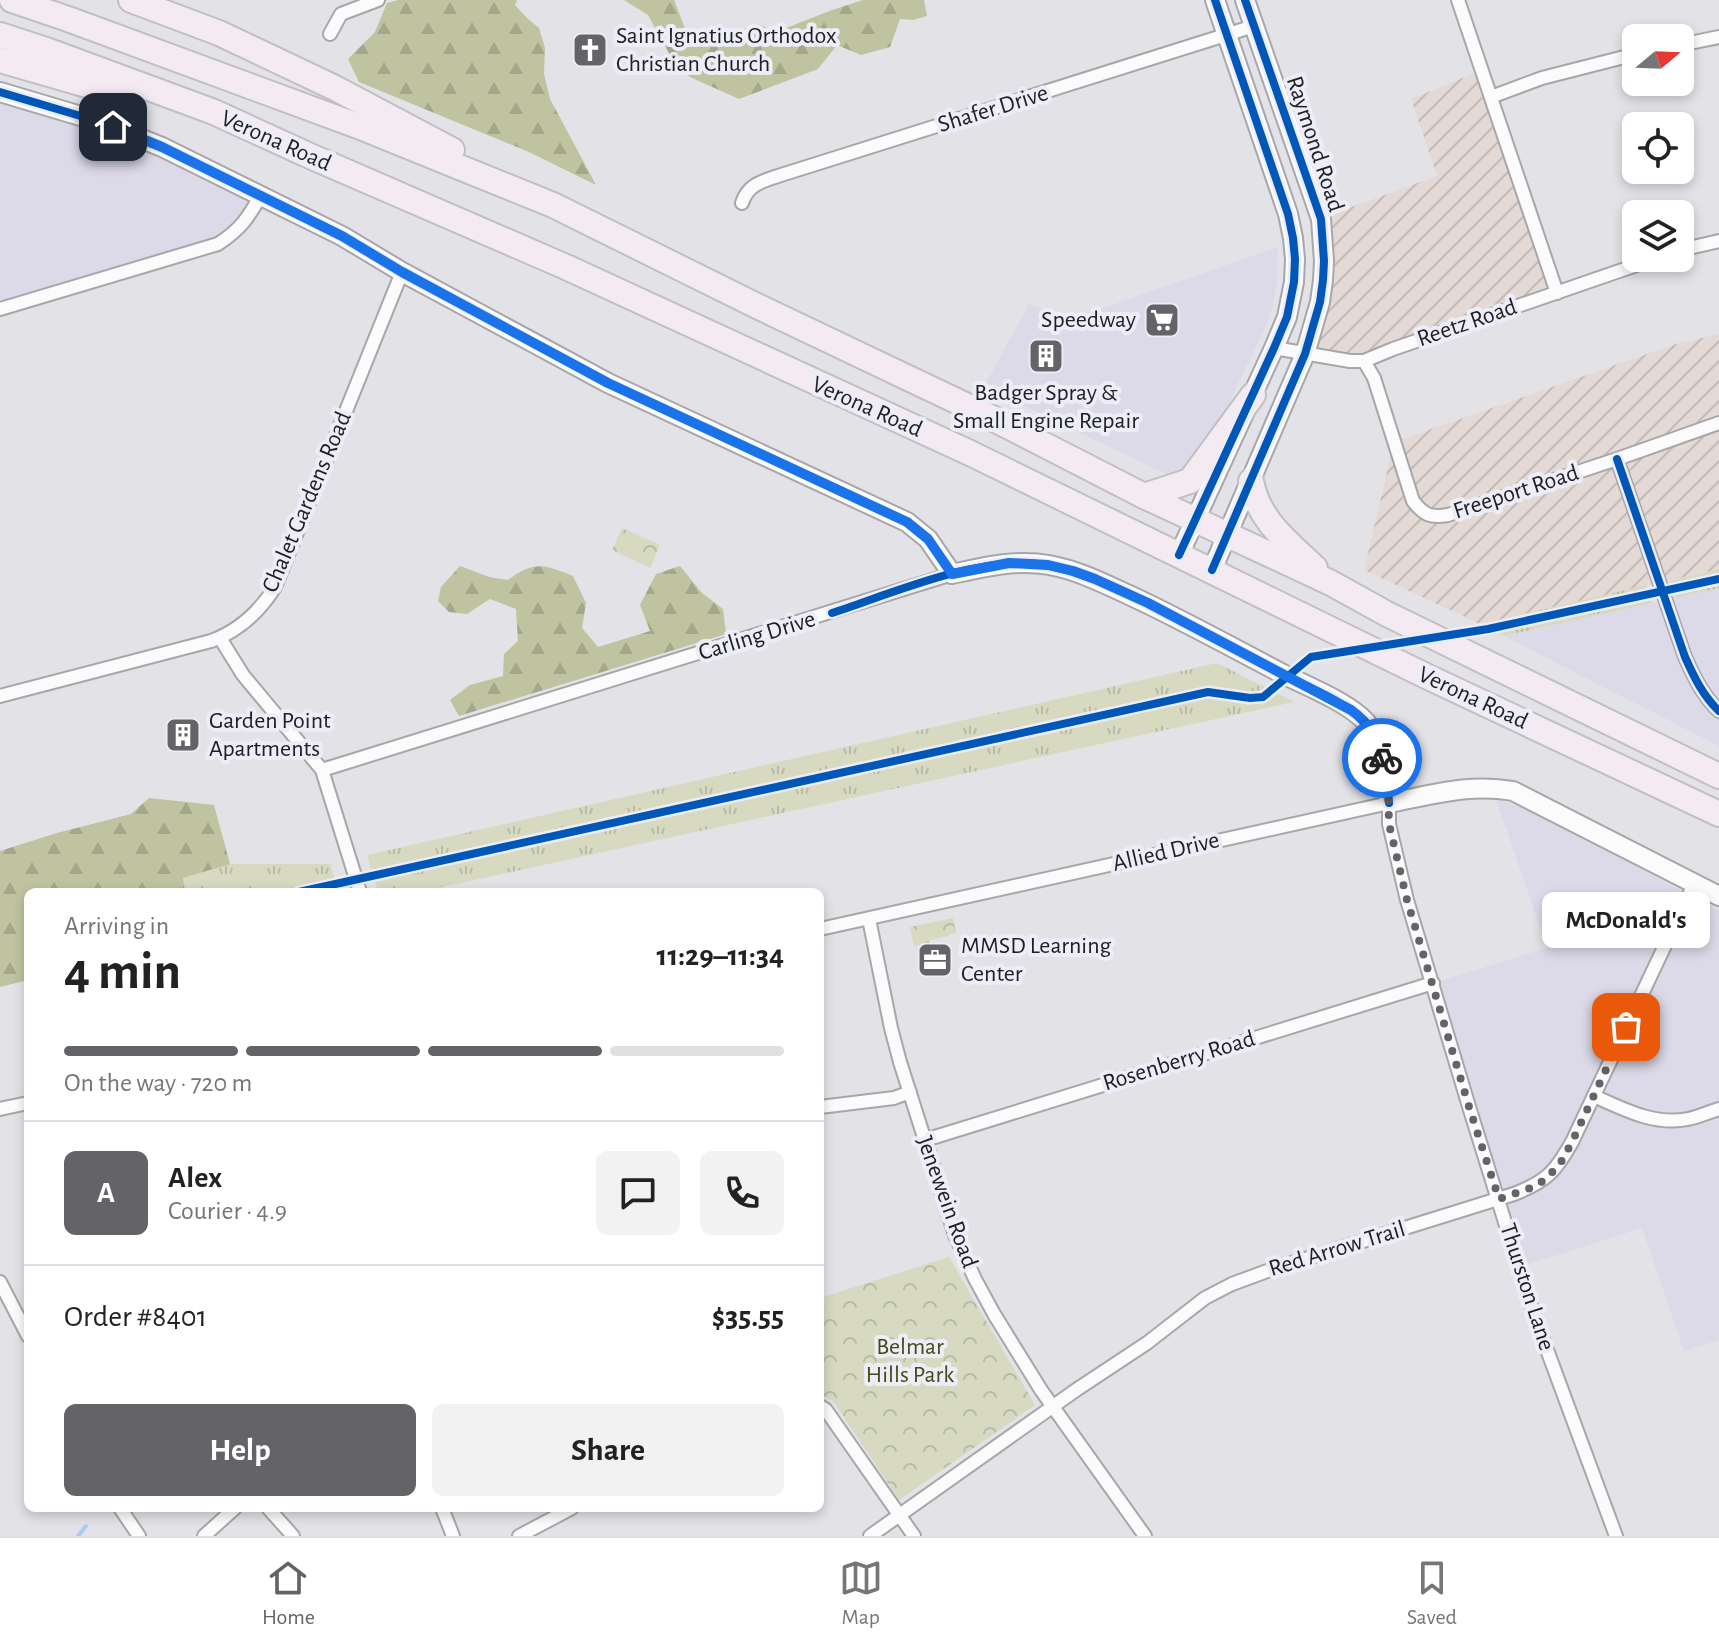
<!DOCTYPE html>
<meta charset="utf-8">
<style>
:root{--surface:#fff;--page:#f2f2f2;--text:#222;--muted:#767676;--line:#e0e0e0;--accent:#646468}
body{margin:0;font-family:"Alegreya Sans",sans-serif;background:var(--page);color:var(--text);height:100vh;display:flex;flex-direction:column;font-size:30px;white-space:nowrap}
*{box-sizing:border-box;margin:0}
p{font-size:26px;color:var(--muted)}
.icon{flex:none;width:44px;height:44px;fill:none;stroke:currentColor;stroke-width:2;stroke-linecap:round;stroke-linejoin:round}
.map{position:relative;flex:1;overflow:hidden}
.sheet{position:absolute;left:24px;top:888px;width:800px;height:624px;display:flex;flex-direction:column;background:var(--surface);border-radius:12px;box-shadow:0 4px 12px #0003}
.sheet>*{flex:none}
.needle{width:52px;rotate:71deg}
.controls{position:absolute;left:1622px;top:24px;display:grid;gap:16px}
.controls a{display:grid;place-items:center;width:72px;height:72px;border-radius:12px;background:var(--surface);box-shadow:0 4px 12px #0003;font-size:40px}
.pin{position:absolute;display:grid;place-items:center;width:68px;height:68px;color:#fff;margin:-34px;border-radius:16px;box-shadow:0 4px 12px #0006}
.courier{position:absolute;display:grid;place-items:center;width:80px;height:80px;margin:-40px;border:6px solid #1a73e8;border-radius:50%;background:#fff;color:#222;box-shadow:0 2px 10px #0007}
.bubble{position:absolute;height:56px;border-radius:12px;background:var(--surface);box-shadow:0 4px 12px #0003;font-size:26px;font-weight:700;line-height:56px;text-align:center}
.summary em{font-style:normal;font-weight:700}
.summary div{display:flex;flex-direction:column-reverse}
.summary{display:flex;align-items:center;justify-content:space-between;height:136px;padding:0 40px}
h1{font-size:52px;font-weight:700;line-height:60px}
.bar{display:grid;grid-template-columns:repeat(4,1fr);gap:12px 8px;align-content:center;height:96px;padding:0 40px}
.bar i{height:10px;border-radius:6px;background:var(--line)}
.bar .active{background:var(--accent)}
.bar p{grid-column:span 4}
.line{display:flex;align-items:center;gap:20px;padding:0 40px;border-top:2px solid var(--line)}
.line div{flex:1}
.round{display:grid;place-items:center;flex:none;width:84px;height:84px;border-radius:12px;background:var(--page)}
.action{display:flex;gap:16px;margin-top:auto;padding:16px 40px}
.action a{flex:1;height:92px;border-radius:12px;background:var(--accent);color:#fff;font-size:32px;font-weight:700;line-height:92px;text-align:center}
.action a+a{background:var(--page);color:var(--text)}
.dock{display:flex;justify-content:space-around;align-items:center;height:112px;border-top:2px solid var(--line);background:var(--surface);font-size:22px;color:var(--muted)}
.dock a{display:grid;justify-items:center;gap:4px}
.dock .active{color:var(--accent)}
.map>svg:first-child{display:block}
.commercial{fill:#dcdae8}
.industrial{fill:url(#industrial-furrows)}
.grass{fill:url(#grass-tufts)}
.forest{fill:url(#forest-firs)}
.park{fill:url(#park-crowns)}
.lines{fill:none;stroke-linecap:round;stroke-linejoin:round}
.stream{stroke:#aecaf3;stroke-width:4}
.street-casing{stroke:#a7a7ab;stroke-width:16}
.secondary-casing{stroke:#a7a7ab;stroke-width:22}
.highway-casing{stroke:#c0c0c2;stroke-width:28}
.street{stroke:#fbfbfb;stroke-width:12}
.secondary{stroke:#fbfbfb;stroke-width:18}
.highway{stroke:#f3eaf2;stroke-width:24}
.cycleway-casing{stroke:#ecedf7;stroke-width:13}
.cycleway{stroke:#0057b8;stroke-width:8}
.done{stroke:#646468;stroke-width:8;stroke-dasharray:0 14.4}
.route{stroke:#1a73e8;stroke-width:10}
.labels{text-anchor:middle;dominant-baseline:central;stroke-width:8;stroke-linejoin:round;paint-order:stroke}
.poi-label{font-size:24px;fill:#202024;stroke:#ecedf7;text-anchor:start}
.street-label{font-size:24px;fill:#202024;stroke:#ecedf7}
.park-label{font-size:24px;fill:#454915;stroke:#ecedf7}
</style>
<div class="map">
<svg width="1719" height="1536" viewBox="0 0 1719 1536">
<defs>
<pattern id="industrial-furrows" width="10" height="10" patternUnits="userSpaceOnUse" patternTransform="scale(2)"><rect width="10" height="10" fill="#e5d9d5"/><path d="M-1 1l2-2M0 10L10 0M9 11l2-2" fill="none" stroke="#c4bab7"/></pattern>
<pattern id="grass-tufts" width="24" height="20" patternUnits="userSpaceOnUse" patternTransform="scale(2)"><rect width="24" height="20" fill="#d7dac0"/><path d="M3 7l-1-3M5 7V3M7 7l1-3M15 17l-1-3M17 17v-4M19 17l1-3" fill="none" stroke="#b8bba5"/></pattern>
<pattern id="forest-firs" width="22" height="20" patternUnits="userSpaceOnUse" patternTransform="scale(2)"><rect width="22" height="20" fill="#bfc39f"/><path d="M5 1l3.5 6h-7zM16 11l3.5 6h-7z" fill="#a4a789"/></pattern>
<pattern id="park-crowns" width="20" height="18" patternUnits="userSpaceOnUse" patternTransform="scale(2)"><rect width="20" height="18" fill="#d7dac0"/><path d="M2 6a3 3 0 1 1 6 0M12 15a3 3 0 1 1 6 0" fill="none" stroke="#b8bba5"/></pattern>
</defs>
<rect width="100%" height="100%" fill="#e2e2e7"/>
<g class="commercial">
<path d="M0 92 261 195 236 232 0 309Z"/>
<path d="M1278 247 1277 285 1270 317 1206 451 1189 469 1176 474H1166L984 387 1029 304 1086 330 1095 311Z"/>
<path d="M1719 588V746L1504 636Z"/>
<path d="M1496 799 1526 809 1573 832 1719 911V1340L1684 1351 1642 1228 1519 1267 1433 983 1547 948Z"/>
</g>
<g class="industrial">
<path d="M1482 70 1557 293 1364 361 1305 354 1320 302 1321 218 1437 176 1411 99Z"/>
<path d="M1719 334V569L1480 624 1364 570 1394 442 1676 344Z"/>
</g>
<g class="grass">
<path d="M1719 569V588L1675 598 1669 581Z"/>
<path d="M1646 585 1652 603 1504 636 1480 624Z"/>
<path d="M1217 663 1294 702 419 892H378L367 855Z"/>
<path d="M230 864H330L339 892H185L182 878Z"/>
</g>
<g class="forest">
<path d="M398 0H517L515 5 527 18 539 28 545 48 544 74 550 99 596 185 529 152 359 82 348 59 375 32 387 3Z"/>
<path d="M624 0H674L686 31 709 41 758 24 776 32 832 10 863 0H924L927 16 913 20 900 19 890 47 861 55 837 45 818 69 739 99 690 77 672 59 648 15Z"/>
<path d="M460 566 489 577 508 580C535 560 545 565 573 576L586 603 582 628 598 647 650 631 640 605 656 574 680 566 702 593 723 609 726 634 459 716 450 700 470 685 503 676 504 654 518 641 516 609 490 599 467 614 449 612 438 601 441 587Z"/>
<path d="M149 798 214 805 230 864 183 878 185 892H28V980L0 987V851L57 833 131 814Z"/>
</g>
<g class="park">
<path d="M622 528 660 545 650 568 612 550Z"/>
<path d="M953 918 956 933 949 934V936L929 940V943L914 946 910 927Z"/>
<path d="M949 1257 1035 1405 899 1500 833 1401 820 1394V1298Z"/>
</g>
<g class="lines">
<path class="stream" d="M78 1536 86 1526"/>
<defs>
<g id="street">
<path d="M1458 0 1557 293"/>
<path d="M330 34 341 14 378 0"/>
<path d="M1680 45 1719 37"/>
<path d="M1491 97 1542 78 1636 54"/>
<path d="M742 203C748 184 763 181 781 175L1254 26"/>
<path d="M1680 250 1719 241"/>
<path d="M0 309 218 244C241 229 248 218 261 195"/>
<path d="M1274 348 1350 361H1364L1393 349 1657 258"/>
<path d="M1364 361 1374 378 1413 501C1424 515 1430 518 1448 515L1617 459 1719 423"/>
<path d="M1617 459 1685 657C1694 677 1703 696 1719 711"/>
<path d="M220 638 243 675 322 770 360 892"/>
<path d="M0 696 211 641C238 631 260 611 275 587L402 272"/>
<path d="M322 770 952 574"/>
<path d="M869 919 891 1028 900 1062 955 1235 975 1279 994 1314 1041 1390 1145 1536"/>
<path d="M820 929 1389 803V824L1407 900 1470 1110 1533 1312 1616 1536"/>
<path d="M1594 1096C1623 1109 1655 1126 1688 1119 1698 1117 1709 1112 1719 1109"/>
<path d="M820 1107 894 1098 910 1092"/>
<path d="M0 1109 28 1103"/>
<path d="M925 1140 1433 983"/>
<path d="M0 1282 28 1336"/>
<path d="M820 1406 826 1410 914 1536"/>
<path d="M120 1508 139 1536"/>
<path d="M268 1508 293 1536"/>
<path d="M442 1508 453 1536"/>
<path d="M204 1536 235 1508"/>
<path d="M519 1536 572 1508"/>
<path d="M870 1536 1076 1390 1147 1343 1205 1298 1232 1284 1270 1270 1514 1194C1547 1181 1555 1172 1572 1142L1694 884"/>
</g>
<g id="secondary">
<path d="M0 92 94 120 162 147 342 236 402 272 608 383 907 522 928 539 952 574C984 567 1016 559 1049 565 1077 570 1103 583 1129 595 1181 619 1231 647 1281 673 1306 686 1348 702 1366 722 1384 743 1387 777 1389 803 1432 795 1469 783 1513 791L1719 896"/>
<path d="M1179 555 1274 348 1287 317 1294 282 1295 259 1293 238 1288 214 1215 0"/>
<path d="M1212 570 1305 354 1320 302 1323 280 1324 261 1321 219 1245 0"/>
</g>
<g id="highway">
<path d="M12 0 68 19 358 126 553 205 757 306 988 416 1144 496 1331 583 1387 614 1719 776"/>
<path d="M131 0 219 33 335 88 452 150"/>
<path d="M0 35 46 50 214 112 310 156 566 267 970 453 1426 676 1719 814"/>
<path d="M0 60 132 98"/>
<path d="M1251 481C1258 520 1287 541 1315 568"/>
<path d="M1144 496 1190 481 1253 395"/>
</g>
</defs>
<use href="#street" class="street-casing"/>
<use href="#secondary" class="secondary-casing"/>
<use href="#highway" class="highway-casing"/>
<use href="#street" class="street"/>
<use href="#secondary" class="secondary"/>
<use href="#highway" class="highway"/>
<defs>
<g id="cycleway">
<path d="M0 92 94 120 162 147 342 236 402 272 498 324"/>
<path d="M1617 459 1685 657C1694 677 1703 696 1719 711"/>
<path d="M1179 555 1274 348 1287 317 1294 282 1295 259 1293 238 1288 214 1215 0"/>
<path d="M1212 570 1305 354 1320 302 1323 280 1324 261 1321 219 1245 0"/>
<path d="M832 613C890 594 967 561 1027 563 1049 564 1070 570 1092 578 1120 588 1147 603 1174 617 1210 636 1246 655 1282 674 1306 686 1348 703 1366 723 1384 743 1387 777 1389 803"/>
<path d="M299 892 1208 692 1250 698 1263 697 1311 657 1488 629 1719 579"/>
</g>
</defs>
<use href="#cycleway" class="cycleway-casing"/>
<use href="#cycleway" class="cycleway"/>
</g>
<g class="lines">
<path class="done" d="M1382 758 1388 785 1389 824 1407 900 1470 1110 1499 1199 1536 1186 1549 1176 1561 1162 1572 1142 1626 1027"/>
<path class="route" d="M113 127 162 147 342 236 402 272 608 383 907 522 928 539 952 574 1009 563 1048 565 1073 571 1095 579 1148 603 1351 710C1369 723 1377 737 1382 758"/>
</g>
<defs>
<symbol id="church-square" viewBox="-11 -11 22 22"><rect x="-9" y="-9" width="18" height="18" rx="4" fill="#646468" stroke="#ecedf7"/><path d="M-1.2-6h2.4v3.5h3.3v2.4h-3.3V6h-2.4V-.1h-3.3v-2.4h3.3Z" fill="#fff"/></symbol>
<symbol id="supermarket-square" viewBox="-11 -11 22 22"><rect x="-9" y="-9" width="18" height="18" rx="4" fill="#646468" stroke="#ecedf7"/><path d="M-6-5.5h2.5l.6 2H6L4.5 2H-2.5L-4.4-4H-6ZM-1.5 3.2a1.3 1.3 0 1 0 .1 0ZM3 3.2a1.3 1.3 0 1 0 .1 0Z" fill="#fff"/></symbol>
<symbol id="building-square" viewBox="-11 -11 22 22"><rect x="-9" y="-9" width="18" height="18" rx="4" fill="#646468" stroke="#ecedf7"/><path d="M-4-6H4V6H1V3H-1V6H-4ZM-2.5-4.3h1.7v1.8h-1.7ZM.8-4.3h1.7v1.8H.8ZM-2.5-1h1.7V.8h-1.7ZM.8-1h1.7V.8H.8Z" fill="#fff"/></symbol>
<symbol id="office-square" viewBox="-11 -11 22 22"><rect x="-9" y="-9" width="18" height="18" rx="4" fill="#646468" stroke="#ecedf7"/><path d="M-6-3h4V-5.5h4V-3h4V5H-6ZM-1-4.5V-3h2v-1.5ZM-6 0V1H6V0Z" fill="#fff"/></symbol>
</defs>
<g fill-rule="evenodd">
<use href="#church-square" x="570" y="30" width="40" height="40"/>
<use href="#supermarket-square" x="1142" y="300" width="40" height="40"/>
<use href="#building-square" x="1026" y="336" width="40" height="40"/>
<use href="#building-square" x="163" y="715" width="40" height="40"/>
<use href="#office-square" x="915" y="940" width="40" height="40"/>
</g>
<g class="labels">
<g class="poi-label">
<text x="616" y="36">Saint Ignatius Orthodox<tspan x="616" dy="28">Christian Church</tspan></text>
<text x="1136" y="320" text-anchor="end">Speedway</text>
<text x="1046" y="393" text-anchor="middle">Badger Spray &amp;<tspan x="1046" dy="28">Small Engine Repair</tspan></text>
<text x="209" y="721">Garden Point<tspan x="209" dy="28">Apartments</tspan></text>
<text x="961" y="946">MMSD Learning<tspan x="961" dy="28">Center</tspan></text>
</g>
<g class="street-label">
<text transform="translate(993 109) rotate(-17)">Shafer Drive</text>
<text transform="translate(276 141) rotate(24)">Verona Road</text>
<text transform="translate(1315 144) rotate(72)">Raymond Road</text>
<text transform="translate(1467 323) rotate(-19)">Reetz Road</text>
<text transform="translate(867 407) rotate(24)">Verona Road</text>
<text transform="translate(1516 492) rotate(-18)">Freeport Road</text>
<text transform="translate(307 502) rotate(-67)">Chalet Gardens Road</text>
<text transform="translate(757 636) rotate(-17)">Carling Drive</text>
<text transform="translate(1473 698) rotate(25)">Verona Road</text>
<text transform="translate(1166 852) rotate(-13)">Allied Drive</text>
<text transform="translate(1179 1061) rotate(-17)">Rosenberry Road</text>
<text transform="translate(947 1202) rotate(70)">Jenewein Road</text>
<text transform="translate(1337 1249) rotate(-17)">Red Arrow Trail</text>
<text transform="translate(1527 1287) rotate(72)">Thurston Lane</text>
</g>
<g class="park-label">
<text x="910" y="1347">Belmar<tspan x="910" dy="28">Hills Park</tspan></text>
</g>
</g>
</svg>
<div class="controls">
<a><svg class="needle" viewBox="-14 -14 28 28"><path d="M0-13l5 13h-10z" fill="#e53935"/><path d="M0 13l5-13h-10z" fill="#767676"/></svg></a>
<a><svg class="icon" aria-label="locate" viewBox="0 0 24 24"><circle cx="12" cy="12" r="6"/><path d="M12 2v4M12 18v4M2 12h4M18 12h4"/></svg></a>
<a><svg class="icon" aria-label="layers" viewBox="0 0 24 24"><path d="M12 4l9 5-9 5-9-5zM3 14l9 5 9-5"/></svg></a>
</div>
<div class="pin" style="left:1626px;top:1027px;background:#ea580c"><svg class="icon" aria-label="bag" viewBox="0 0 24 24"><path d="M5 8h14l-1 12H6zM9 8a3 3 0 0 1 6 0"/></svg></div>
<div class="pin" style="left:113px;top:127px;background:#1f2937"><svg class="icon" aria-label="home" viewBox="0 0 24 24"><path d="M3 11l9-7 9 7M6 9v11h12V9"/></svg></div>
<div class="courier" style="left:1382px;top:758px"><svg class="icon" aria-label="bike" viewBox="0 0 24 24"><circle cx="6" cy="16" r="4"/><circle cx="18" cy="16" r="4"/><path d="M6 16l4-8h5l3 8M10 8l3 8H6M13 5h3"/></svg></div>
<div class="bubble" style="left:1542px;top:892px;width:168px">McDonald's</div>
<section class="sheet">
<div class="summary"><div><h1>4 min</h1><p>Arriving in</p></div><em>11:29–11:34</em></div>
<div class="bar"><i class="active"></i><i class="active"></i><i class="active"></i><i></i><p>On the way · 720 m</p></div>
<div class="line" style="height:144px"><b class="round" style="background:var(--accent);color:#fff">A</b><div><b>Alex</b><p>Courier · 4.9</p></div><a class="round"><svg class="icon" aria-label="chat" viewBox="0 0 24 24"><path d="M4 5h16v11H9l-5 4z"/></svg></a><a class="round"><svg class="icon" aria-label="phone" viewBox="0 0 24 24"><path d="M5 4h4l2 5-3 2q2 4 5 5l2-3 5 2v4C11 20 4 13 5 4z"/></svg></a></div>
<div class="line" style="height:104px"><div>Order #8401</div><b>$35.55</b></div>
<div class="action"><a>Help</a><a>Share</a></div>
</section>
</div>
<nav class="dock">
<a class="active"><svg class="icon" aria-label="home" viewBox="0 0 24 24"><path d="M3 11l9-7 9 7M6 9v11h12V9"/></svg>Home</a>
<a><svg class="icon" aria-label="map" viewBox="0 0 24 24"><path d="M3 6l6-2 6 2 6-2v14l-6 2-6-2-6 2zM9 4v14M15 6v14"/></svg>Map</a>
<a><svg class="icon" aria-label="saved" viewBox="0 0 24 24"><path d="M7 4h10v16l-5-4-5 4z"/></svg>Saved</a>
</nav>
